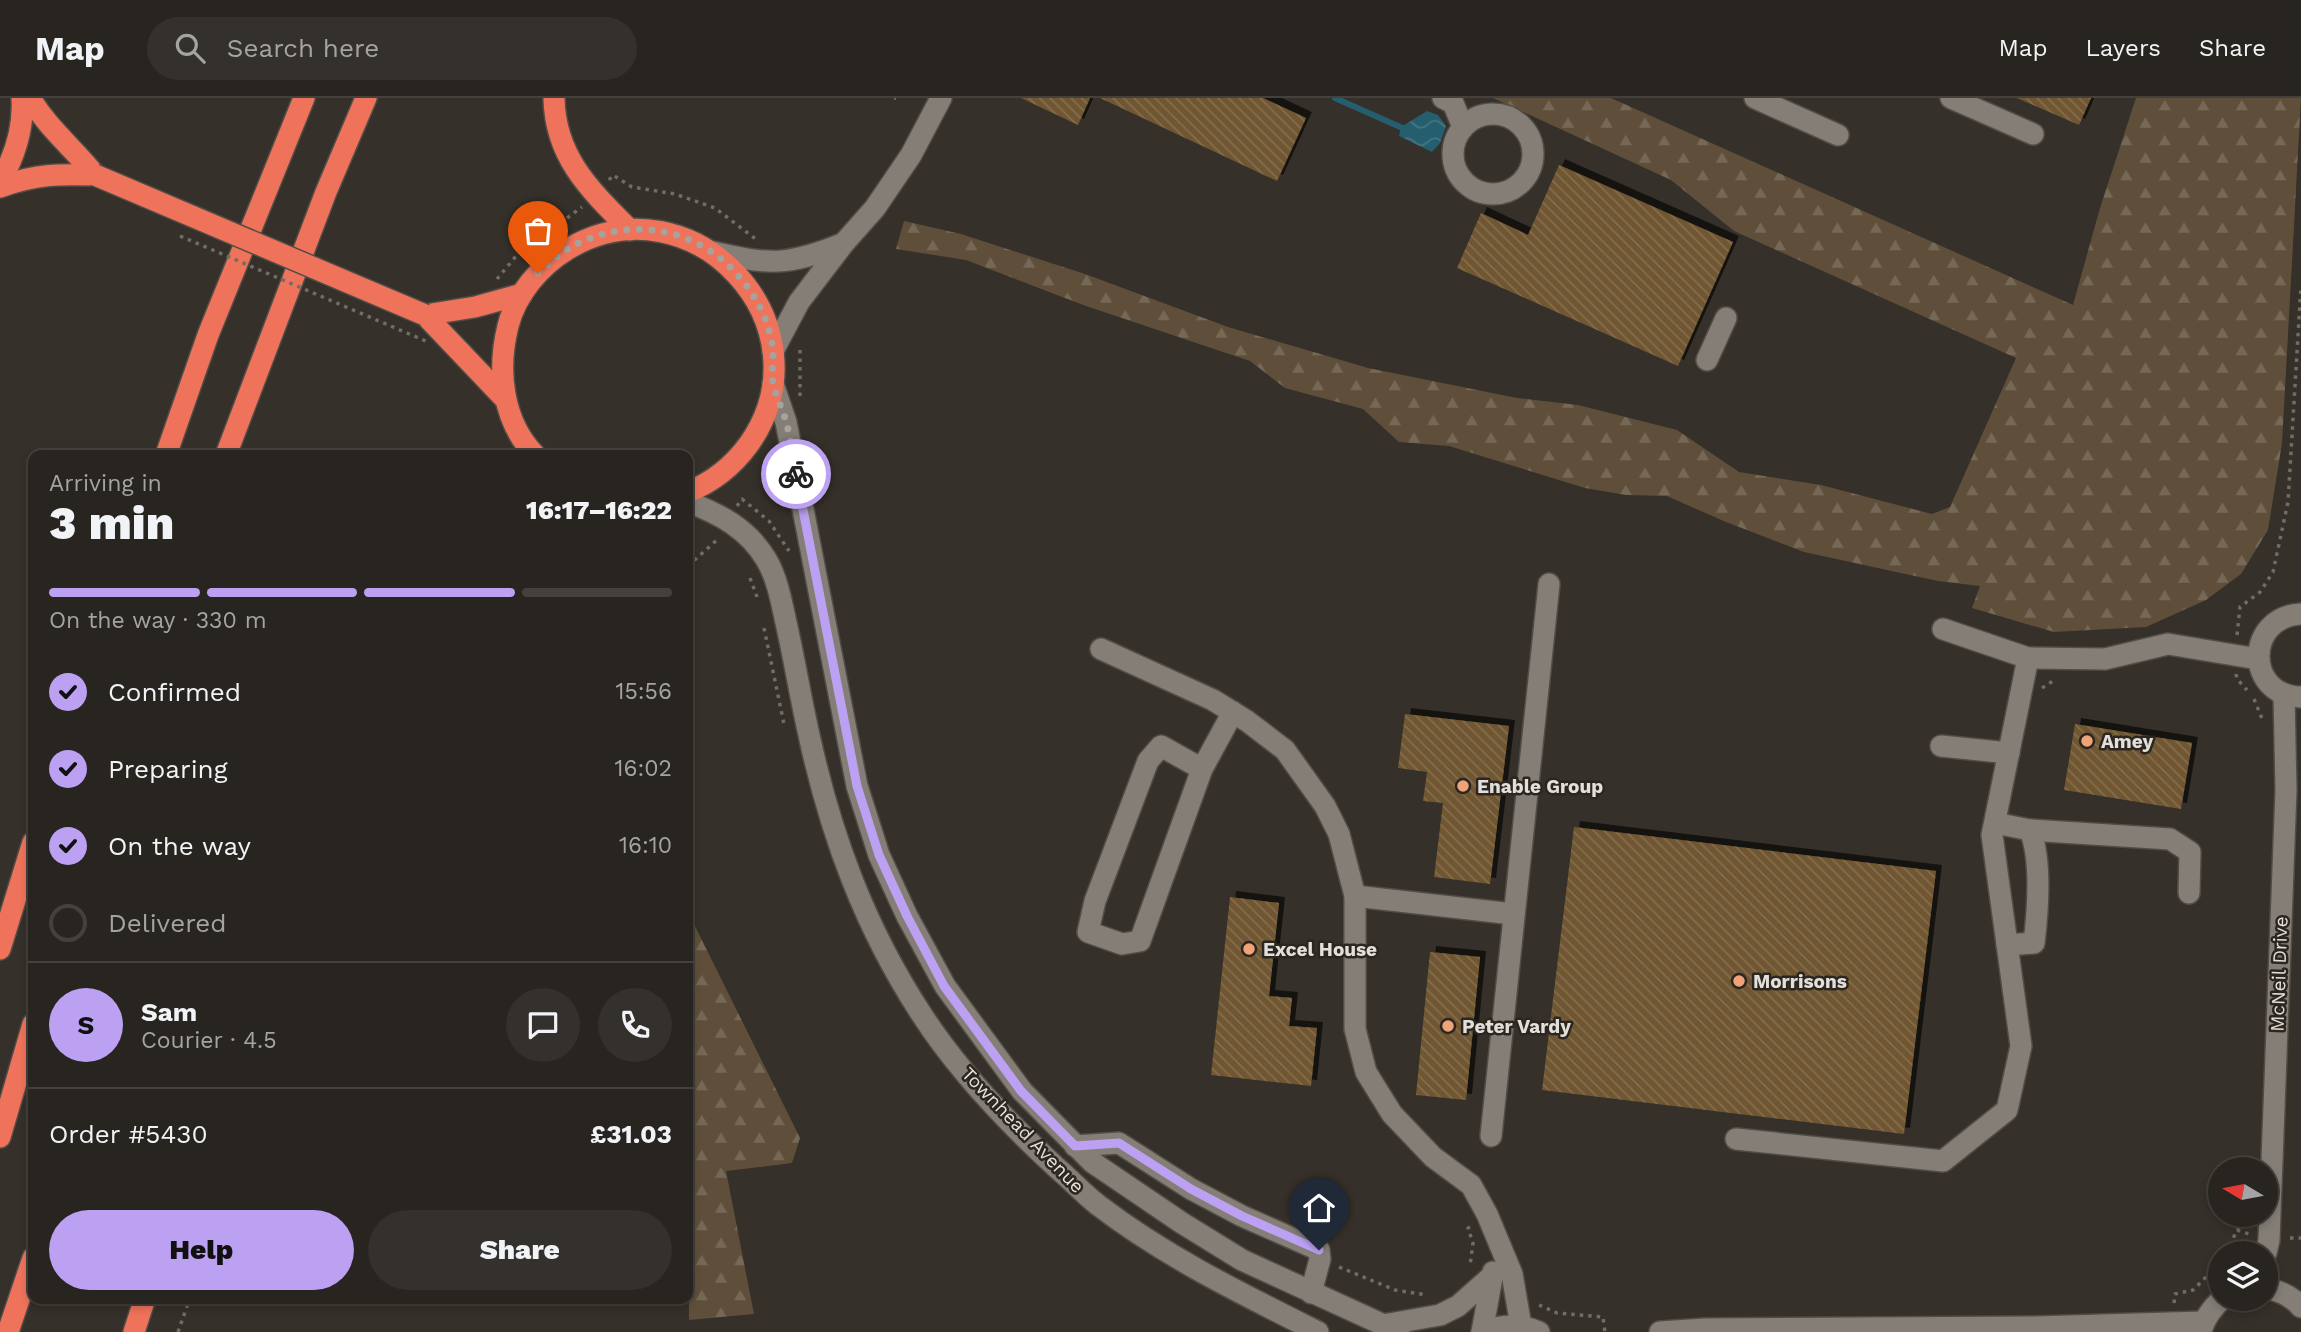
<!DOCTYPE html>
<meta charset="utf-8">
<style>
:root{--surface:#28241f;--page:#34302c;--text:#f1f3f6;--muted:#a5a4a4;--line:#44413d;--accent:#bca0f2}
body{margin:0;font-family:"Work Sans",sans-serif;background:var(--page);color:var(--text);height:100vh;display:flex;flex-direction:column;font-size:26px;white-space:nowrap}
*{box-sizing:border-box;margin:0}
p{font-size:23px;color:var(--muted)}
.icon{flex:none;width:38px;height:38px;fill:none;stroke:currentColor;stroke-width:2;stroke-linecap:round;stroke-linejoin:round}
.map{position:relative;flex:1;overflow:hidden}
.sheet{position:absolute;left:28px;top:352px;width:665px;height:854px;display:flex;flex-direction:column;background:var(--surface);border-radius:14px;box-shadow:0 4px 10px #0003,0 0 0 2px var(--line)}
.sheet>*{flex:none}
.needle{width:46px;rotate:280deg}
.tools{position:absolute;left:2208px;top:1059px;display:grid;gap:14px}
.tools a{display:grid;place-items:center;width:70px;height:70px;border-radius:50%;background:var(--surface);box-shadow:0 4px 10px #0003,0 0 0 2px var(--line);font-size:35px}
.pin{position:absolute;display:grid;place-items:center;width:60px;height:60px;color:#fff;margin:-72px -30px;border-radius:50% 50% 50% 0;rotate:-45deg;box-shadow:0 0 7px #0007}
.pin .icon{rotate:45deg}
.courier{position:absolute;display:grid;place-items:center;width:70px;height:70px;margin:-35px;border:5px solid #bca0f2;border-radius:50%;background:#fff;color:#222;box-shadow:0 2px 9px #0007}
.overview em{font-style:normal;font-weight:800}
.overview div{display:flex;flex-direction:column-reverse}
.overview{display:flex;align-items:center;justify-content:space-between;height:119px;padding:0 21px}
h1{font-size:46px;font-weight:800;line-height:52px}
.bar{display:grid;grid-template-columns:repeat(4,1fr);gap:10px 7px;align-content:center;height:84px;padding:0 21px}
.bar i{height:9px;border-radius:5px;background:var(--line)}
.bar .current{background:var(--accent)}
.bar p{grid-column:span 4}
.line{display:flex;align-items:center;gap:18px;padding:0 21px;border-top:2px solid var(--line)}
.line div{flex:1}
.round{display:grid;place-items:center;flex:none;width:74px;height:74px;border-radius:37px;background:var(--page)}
ol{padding:0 21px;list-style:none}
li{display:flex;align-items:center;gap:21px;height:77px}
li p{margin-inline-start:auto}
li .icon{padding:7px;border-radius:50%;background:var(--accent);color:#111;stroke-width:4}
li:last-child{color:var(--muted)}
li i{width:38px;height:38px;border:4px solid var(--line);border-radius:50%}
.primary-button{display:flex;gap:14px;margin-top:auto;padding:14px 21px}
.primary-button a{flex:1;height:80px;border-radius:42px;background:var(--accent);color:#111;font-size:28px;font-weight:800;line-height:80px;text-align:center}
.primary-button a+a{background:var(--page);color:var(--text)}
header{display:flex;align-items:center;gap:42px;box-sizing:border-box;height:98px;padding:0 35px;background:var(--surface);border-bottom:2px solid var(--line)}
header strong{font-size:33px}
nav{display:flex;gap:38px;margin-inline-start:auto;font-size:24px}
.search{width:490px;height:63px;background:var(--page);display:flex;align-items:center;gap:18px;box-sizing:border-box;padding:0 24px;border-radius:38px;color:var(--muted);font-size:26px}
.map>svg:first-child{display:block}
.forest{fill:url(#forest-firs)}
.water{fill:url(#water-waves)}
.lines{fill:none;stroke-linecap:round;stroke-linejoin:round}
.stream{stroke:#255e6e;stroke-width:6}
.building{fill:url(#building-back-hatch);filter:url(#shadow)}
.minor-casing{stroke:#504c46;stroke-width:24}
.highway-casing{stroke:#504c46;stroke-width:24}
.path{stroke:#706c66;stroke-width:3.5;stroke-dasharray:3.5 5;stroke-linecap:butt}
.minor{stroke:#847e76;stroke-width:21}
.highway{stroke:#ee735a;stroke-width:21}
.highway-bridge-casing{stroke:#504c46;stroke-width:24;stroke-linecap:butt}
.path-bridge{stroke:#706c66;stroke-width:3.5;stroke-dasharray:3.5 5;stroke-linecap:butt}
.highway-bridge{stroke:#ee735a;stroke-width:21}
.done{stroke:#a6a29d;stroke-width:7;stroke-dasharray:0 12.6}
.route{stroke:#bca0f2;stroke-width:9}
.poi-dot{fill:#f0a378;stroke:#2b261f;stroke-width:2.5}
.labels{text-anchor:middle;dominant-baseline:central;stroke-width:5;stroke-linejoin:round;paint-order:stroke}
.poi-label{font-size:19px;font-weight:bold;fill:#e3e0dc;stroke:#2b261f;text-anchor:start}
.street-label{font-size:19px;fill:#e3e0dc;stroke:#2b261f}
</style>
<header>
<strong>Map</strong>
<div class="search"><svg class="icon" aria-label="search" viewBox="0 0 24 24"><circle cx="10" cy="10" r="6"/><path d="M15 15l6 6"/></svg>Search here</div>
<nav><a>Map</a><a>Layers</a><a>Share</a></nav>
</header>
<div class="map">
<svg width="2301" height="1234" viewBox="0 0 2301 1234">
<defs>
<pattern id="forest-firs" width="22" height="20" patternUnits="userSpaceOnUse" patternTransform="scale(1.75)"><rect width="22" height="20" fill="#5f4f3a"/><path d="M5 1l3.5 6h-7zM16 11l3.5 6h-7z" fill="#766856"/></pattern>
<pattern id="water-waves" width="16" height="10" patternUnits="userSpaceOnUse" patternTransform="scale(1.75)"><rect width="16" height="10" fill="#255e6e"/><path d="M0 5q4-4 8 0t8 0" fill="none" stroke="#447582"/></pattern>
<pattern id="building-back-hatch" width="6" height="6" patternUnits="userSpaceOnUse" patternTransform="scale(1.75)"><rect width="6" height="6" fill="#705630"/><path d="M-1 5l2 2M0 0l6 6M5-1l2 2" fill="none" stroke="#846e4d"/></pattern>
<filter id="shadow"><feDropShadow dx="6" dy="-6" stdDeviation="0" flood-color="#0009"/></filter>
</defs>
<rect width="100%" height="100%" fill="#353029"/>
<g class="forest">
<path d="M1493 0H1611L2073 207 2100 110 2136 0H2301L2282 345 2268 432 2241 476 2206 502 2146 529 2054 534 1972 510 1980 488 1938 483 1804 454 1726 424 1667 398 1626 397 1585 390 1449 348 1399 344 1363 311 1285 290 1250 263 1086 208 966 162 896 151 904 123 961 136 1085 176 1228 229 1368 270 1517 300 1578 307 1677 332 1739 374 1821 387 1932 416 1950 409 2016 260 1734 133 1671 82Z"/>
<path d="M688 814 800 1040 792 1065 726 1073 754 1216 689 1222Z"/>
</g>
<path class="water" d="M1427 13 1438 17 1446 28 1440 45 1432 54 1399 38 1401 29Z"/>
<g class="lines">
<path class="stream" d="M1335 0 1407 32"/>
</g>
<g class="building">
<path d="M1021 0H1090L1078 27Z"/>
<path d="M1100 0H1263L1306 20 1277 83Z"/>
<path d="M2017 0H2091L2079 27Z"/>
<path d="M1559 67 1733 144 1678 268 1457 170 1481 115 1528 137Z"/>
<path d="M1405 616 1509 628 1490 786 1434 779 1443 705 1423 703 1427 674 1398 670Z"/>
<path d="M2075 626 2192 645 2181 711 2064 692Z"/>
<path d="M1574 729 1936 773 1904 1036 1542 992Z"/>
<path d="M1230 799 1279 805 1269 898 1292 900 1289 928 1317 930 1311 988 1211 977Z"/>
<path d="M1430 854 1480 859 1466 1002 1416 997Z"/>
</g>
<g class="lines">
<defs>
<g id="minor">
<path d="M1443 0 1453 5 1463 29"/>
<path d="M1755 0 1838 37"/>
<path d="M1951 0 2033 36"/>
<circle cx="1493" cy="56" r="40"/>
<path d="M713 154C770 167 787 168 842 146"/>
<path d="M773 253 799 204 844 145 875 110 911 57 941 0"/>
<path d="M1707 262 1726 220"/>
<path d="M773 286 786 324 857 688 879 757 907 818 945 888 1022 993 1092 1064 1182 1125 1242 1162 1399 1234"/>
<path d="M688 404C720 416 748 431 766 461 778 481 782 507 787 529 795 565 801 602 809 637 831 738 865 830 922 917 959 974 1008 1025 1057 1070 1071 1082 1084 1096 1098 1107 1166 1159 1242 1196 1318 1234"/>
<path d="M2301 516C2245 519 2245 598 2301 599"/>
<path d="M1943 531 2028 560 2105 561 2168 546 2258 561"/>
<path d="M1101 551 1213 602 1247 623 1285 652 1325 708 1339 736 1355 798V931L1366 974 1392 1016 1433 1059 1471 1087 1487 1116 1512 1176 1521 1228"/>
<path d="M1941 648 2009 655"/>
<path d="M1202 671 1161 648 1148 663 1095 803 1088 834 1122 846 1140 843 1202 671 1233 614"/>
<path d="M1995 725 2030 732C2042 763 2038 812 2034 845L2007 847"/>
<path d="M2030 732 2170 741 2190 754 2189 795"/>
<path d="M1355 798 1513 816"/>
<path d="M1491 1038 1549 486"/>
<path d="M1736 1041 1943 1063 2007 1012 2021 948 1992 737 2028 560"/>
<path d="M1075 1048 1119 1045 1191 1091 1242 1118 1319 1152 1320 1161 1311 1195"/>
<path d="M2266 1155 2269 1142 2286 692 2284 596"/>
<path d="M2266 1190C2280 1193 2292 1198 2301 1209"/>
<path d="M1383 1227 1440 1217 1458 1208 1492 1178"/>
<path d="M1482 1234 1493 1174"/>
<path d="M1482 1234C1502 1227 1519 1225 1539 1234"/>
<path d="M1660 1234 1705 1231 2035 1229 2203 1224"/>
<path d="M2201 1234C2204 1220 2212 1210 2223 1200"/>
</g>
<g id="highway">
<path d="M30 0C47 29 74 51 95 77"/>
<path d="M554 0C555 59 590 92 630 132"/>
<path d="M0 84C15 58 24 31 22 0"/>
<path d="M0 89C36 76 58 76 95 77"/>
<path d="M425 217 505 301"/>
<path d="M425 217 475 209 522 196"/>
<path d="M166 357 208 237 304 0"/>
<path d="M226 357 326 94 366 0"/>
<path d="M535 357C502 323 497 272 508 228 516 196 540 168 568 151 693 77 832 228 749 346 733 368 713 384 688 394"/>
<path d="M0 851 33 744"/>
<path d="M0 1039 33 926"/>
<path d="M8 1234 33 1160"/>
<path d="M134 1234 145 1200"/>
</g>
</defs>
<use href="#minor" class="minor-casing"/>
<use href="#highway" class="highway-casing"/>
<g class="path">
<path d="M894 0H896"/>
<path d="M609 82 613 77 632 89 675 96 715 110 757 142"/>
<path d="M497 181 517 157 582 109"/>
<path d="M800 298V247"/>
<path d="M737 408 742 401 769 423 789 453"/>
<path d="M688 468 718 441"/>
<path d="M750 480 757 499"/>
<path d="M764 530 784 626"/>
<path d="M2237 537 2240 509 2260 494 2273 474 2288 404 2301 188"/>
<path d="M2236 576 2237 581 2247 592"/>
<path d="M2042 590 2056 581"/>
<path d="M2254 601 2263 623"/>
<path d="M1470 1129 1468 1130 1473 1145 1470 1168"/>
<path d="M2237 1132 2249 1136"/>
<path d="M2290 1140H2301"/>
<path d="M2226 1155 2241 1124 2242 1116"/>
<path d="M1339 1169 1395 1192 1427 1197"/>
<path d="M2174 1205 2175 1196 2193 1192 2221 1164"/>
<path d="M1539 1207 1557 1215 1603 1219 1605 1234"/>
<path d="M178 1234 190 1200"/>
</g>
<use href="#minor" class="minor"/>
<use href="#highway" class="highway"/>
<defs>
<path id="highway-bridge" d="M95 77 425 217"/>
</defs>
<use href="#highway-bridge" class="highway-bridge-casing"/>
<path class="path-bridge" d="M180 138 428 244"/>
<use href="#highway-bridge" class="highway-bridge"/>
</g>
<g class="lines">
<path class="done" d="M538 175C551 163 564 151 581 144 656 110 734 147 765 220 769 231 773 245 773 257 773 267 771 279 774 289 777 301 783 312 786 324 791 341 793 359 796 376"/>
<path class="route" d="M796 376 857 688 879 757 907 818 944 888 1021 993 1075 1048 1119 1045 1191 1091 1242 1118 1319 1152"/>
</g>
<g class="poi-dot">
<circle cx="2087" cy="643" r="7"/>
<circle cx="1463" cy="688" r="7"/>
<circle cx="1249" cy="851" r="7"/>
<circle cx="1739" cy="883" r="7"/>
<circle cx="1448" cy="928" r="7"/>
</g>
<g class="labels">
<g class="poi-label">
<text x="2101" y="643">Amey</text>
<text x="1477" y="688">Enable Group</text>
<text x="1263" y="851">Excel House</text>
<text x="1753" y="883">Morrisons</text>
<text x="1462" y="928">Peter Vardy</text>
</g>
<g class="street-label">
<text transform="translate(2279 876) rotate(-88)">McNeil Drive</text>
<text transform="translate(1023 1032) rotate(46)">Townhead Avenue</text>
</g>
</g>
</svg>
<div class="tools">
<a><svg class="needle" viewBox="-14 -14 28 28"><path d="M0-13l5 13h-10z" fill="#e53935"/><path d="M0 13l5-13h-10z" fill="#a5a4a4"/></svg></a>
<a><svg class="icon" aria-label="layers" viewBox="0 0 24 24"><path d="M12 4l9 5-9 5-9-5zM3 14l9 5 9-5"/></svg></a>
</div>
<div class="pin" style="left:538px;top:175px;background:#ea580c"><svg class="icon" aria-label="bag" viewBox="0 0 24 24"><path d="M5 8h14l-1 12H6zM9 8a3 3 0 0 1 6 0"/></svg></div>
<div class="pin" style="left:1319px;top:1152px;background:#1f2937"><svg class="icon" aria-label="home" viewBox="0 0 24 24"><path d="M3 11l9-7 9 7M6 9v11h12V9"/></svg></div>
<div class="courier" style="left:796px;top:376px"><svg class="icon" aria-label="bike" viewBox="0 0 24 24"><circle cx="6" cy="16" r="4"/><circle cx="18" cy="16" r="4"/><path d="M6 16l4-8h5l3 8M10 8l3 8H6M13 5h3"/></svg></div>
<section class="sheet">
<div class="overview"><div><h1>3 min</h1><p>Arriving in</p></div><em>16:17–16:22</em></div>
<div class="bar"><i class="current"></i><i class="current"></i><i class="current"></i><i></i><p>On the way · 330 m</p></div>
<ol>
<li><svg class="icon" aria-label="check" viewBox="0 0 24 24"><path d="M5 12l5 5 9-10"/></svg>Confirmed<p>15:56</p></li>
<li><svg class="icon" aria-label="check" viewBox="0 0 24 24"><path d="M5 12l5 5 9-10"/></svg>Preparing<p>16:02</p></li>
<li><svg class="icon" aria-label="check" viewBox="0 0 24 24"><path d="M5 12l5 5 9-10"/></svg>On the way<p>16:10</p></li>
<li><i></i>Delivered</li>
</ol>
<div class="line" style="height:126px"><b class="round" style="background:var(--accent);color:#111">S</b><div><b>Sam</b><p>Courier · 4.5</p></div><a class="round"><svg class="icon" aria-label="chat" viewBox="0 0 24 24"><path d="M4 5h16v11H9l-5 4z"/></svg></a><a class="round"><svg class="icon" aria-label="phone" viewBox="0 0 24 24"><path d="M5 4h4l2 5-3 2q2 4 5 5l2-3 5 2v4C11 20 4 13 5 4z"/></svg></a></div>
<div class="line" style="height:91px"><div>Order #5430</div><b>£31.03</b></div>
<div class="primary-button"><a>Help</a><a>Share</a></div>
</section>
</div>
